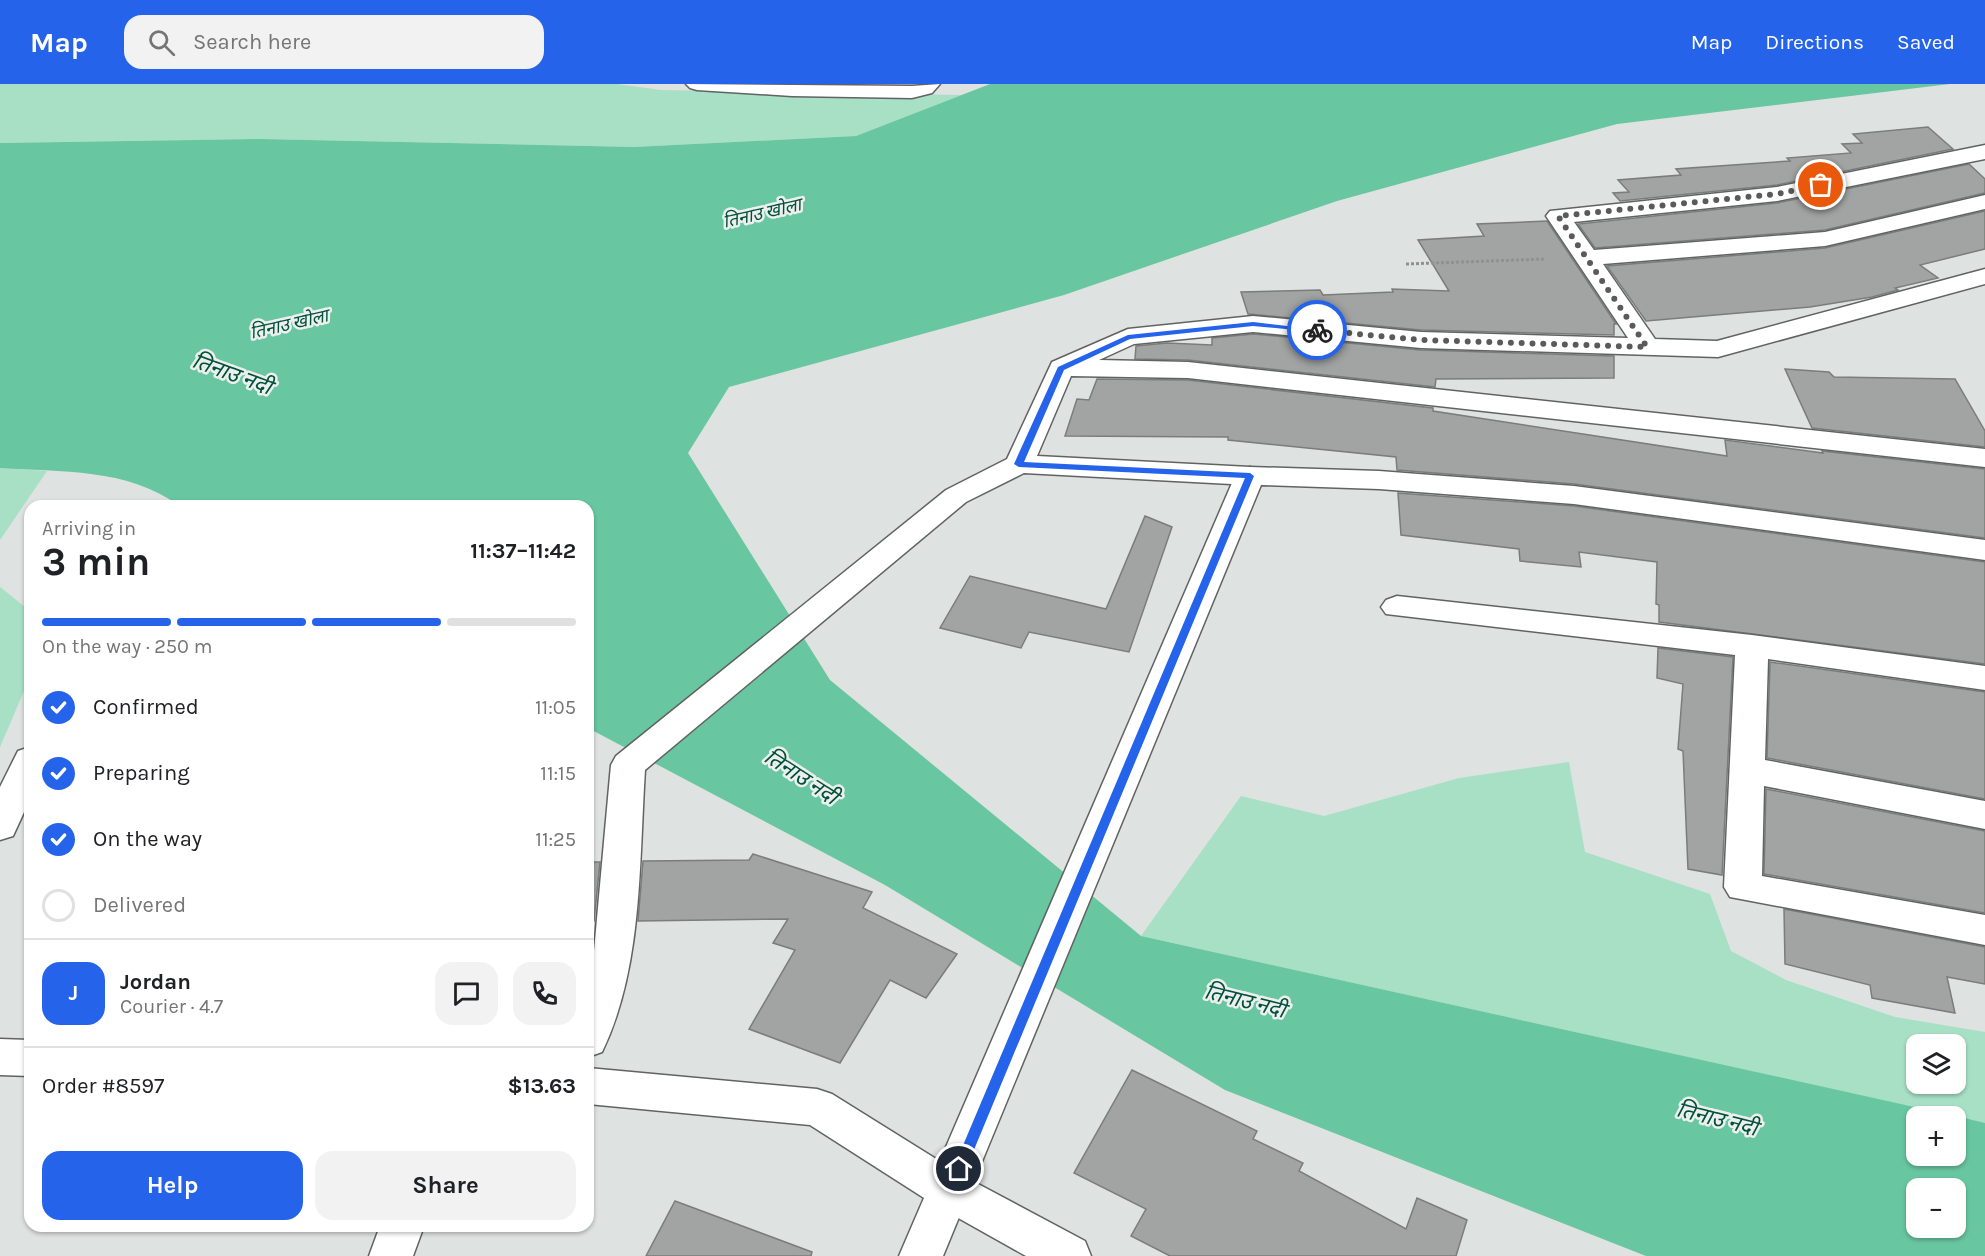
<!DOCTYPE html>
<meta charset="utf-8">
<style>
:root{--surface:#fff;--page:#f2f2f2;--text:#202124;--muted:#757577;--line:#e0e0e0;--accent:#2563eb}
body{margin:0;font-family:Karla,"Noto Sans Devanagari",sans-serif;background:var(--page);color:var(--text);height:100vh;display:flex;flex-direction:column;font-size:22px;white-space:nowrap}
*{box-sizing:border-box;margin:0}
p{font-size:20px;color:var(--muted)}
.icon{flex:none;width:33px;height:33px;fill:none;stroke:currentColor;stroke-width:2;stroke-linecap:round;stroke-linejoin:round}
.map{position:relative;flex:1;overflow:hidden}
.details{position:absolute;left:24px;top:416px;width:570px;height:732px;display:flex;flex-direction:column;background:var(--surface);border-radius:18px;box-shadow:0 2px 4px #0004}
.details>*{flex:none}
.buttons{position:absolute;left:1906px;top:950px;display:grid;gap:12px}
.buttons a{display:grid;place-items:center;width:60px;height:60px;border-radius:12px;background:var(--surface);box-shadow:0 2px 4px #0004;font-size:30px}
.pin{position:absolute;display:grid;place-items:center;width:51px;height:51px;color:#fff;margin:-26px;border:3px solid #fff;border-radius:50%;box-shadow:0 2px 6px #0007}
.courier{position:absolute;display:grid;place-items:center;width:60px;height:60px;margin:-30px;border:4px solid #2563eb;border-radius:50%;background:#fff;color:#222;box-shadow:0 2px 8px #0007}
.summary em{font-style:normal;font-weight:700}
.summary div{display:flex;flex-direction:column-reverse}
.summary{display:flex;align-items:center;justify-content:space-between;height:102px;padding:0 18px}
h1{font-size:39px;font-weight:700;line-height:45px}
.bar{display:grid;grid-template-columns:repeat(4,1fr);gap:9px 6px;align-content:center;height:72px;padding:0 18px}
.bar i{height:8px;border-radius:4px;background:var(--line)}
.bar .on{background:var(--accent)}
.bar p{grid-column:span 4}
.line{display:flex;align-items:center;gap:15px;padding:0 18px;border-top:2px solid var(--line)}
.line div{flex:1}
.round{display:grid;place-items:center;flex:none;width:63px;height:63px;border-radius:18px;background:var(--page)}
ol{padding:0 18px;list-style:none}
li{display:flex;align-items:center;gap:18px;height:66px}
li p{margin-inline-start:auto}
li .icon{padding:6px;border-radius:50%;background:var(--accent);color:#fff;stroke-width:4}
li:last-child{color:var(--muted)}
li i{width:33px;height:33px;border:3px solid var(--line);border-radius:50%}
.cta{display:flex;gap:12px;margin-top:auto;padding:12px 18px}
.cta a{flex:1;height:69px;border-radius:18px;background:var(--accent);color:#fff;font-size:24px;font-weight:700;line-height:69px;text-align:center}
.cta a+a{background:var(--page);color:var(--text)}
header{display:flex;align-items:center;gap:36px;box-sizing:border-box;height:84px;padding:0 30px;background:var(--accent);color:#fff}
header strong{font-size:28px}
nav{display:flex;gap:33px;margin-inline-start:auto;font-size:21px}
.search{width:420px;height:54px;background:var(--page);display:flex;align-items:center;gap:15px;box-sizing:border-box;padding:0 21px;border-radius:18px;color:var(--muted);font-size:22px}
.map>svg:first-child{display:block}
.green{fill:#a8e0c6;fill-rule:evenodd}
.water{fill:#68c6a0;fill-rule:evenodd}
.building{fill:#a1a4a3;stroke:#7a7d7b;stroke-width:1.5}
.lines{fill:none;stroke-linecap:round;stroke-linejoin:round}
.street-casing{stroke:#616362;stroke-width:3}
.secondary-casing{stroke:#616362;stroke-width:3}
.path{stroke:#8e9190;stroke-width:3;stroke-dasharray:3 2;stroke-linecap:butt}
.street{fill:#fff;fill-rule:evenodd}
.secondary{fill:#fff;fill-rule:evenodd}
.route{fill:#2563eb}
.done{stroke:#595b59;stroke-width:6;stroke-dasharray:0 10.8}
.labels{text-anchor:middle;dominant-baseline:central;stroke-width:5;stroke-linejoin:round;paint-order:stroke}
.far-water-label{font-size:18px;font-style:italic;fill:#005139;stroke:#ecefed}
.water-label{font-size:22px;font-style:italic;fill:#005139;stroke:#ecefed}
</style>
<header>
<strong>Map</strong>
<div class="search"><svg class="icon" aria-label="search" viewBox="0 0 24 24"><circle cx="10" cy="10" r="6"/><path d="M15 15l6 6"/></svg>Search here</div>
<nav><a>Map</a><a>Directions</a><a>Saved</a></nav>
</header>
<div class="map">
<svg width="1985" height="1172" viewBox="0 0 1985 1172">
<rect width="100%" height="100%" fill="#dee2e0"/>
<g class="green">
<path d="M0 0H617L661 6 962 11 856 52 634 63 260 55 0 59Z"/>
<path d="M0 384 47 387 0 456Z"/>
<path d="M0 503 30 527V593L0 663Z"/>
<path d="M1569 678 1585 768 1710 810 1731 867 1786 896 1895 933 1985 948V1039L1141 852 1241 712 1324 732 1459 694ZM1917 960H1956V999H1917Z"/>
</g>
<path class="water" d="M990 0H1950L1617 40 1337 117 1064 211 729 303 688 369 830 596 1141 852 1955 1032H1917V1071H1956V1032L1985 1039V1172H1646L1225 1006 885 801 588 644V422L178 421C127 384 61 388 0 384V59L260 55 634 63 856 52ZM1917 1104H1956V1143H1917Z"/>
<g class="building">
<path d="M1928 43 1953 65 1777 101 1620 117 1613 109 1629 108 1618 96 1681 91 1676 85 1790 77 1787 74 1851 69 1842 60 1862 59 1853 50Z"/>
<path d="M1969 80 1985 95V109L1825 146 1595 164 1578 140 1777 119Z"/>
<path d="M1985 127V165L1920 181 1938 194 1895 204 1898 206 1872 213 1810 223 1646 237 1607 182 1825 164Z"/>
<path d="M1547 137 1616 240H1614V251L1421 246 1248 230 1241 208 1320 206 1323 211 1393 208 1392 205 1449 207 1418 156 1484 152 1477 140Z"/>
<path d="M1253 250 1421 266 1614 272V294L1436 295 1435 303 1188 276 1135 275 1136 262 1167 259 1212 261V254Z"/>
<path d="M1785 285 1829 288 1834 293 1955 295 1985 347V363L1812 344Z"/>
<path d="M1097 295 1188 296 1433 324V327L1727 372 1725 356 1823 369 1822 367 1985 385V454L1574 400 1397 386 1396 373 1228 356V353L1065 352 1077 315 1089 316Z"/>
<path d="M1398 409 1574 422 1985 478V580L1659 538V521L1656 520 1657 478 1579 468 1581 483 1520 477 1519 465 1401 451Z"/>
<path d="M1145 432 1172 443 1129 568 1029 548 1021 564 940 544 970 492 1106 525Z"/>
<path d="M1658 564 1733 573 1722 791 1688 785 1683 667 1678 665 1683 600 1657 594Z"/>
<path d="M1770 578 1985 608V715L1767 674Z"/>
<path d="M1766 705 1985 747V829L1764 790Z"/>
<path d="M753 770 872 808 863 824 957 870 926 914 890 896 840 979 749 945 795 866 773 859 788 835 638 837 643 777 749 776Z"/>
<path d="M588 778H600L594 837H588Z"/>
<path d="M1784 825 1985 863V900L1947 893 1955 929 1872 914 1870 901 1785 880Z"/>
<path d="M1132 986 1257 1047 1253 1055 1303 1079 1299 1087 1406 1145 1417 1114 1467 1136 1456 1172H1170L1131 1152 1146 1125 1074 1089Z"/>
<path d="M675 1117 812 1168 811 1172H646Z"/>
</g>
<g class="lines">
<defs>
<g id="street">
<path d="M686 0 912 2 940 0 932 9 912 14 792 12 697 6 690 4Z"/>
<path d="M1985 61V75L1777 117 1574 138 1594 166 1825 148 1985 111V125L1825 162 1603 180 1655 255 1717 257 1985 185V200L1718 273 1421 264 1253 248 1134 260 1099 276 1188 278 1985 365V383L1188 294 1071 292 1037 372 1250 383 1260 386 1265 392 1260 398 1250 401 1024 389 966 418 645 686C639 778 643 884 602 968L588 973V892L593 878 611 681 616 672 946 406 1007 375 1052 278 1128 245 1253 232 1421 248 1628 254 1546 132 1550 127 1777 103Z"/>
<path d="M1397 512 1752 551 1985 582V606L1768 575 1765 676 1985 717V745L1764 702 1762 792 1985 831V861L1730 813 1724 803 1735 571 1386 530 1381 523 1386 516Z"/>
<path d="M30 663V715L13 752 0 756V703L18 667Z"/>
<path d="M0 955 30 956V992L0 991Z"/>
<path d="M588 984 817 1005 832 1010 965 1093 1085 1157 1091 1172H1026L935 1121 810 1041 588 1020Z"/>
<path d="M380 1142H424L413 1172H369Z"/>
</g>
<path id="secondary" d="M1250 383 1379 387 1574 402 1985 456V476L1574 420 1379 405 1261 401 943 1172H899L1235 392 1240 386Z"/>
</defs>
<use href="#street" class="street-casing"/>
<use href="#secondary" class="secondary-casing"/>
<path class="path" d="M1406 180 1545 175"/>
<use href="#street" class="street"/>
<use href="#secondary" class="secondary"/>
</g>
<path class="route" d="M1253 238 1321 246 1317 248 1253 242 1130 255 1064 286 1024 378 1250 389 1254 392 966 1085 959 1091 953 1085 1245 394 1019 383 1014 380 1058 283 1128 251Z"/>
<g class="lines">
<path class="done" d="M1317 246 1421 256 1647 263 1558 132 1777 110 1821 101"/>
</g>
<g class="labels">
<g class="far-water-label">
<text transform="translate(762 129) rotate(-13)">तिनाउ खोला</text>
<text transform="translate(289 240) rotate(-13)">तिनाउ खोला</text>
</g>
<g class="water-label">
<text transform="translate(232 290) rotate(20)">तिनाउ नदी</text>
<text transform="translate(801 693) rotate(33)">तिनाउ नदी</text>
<text transform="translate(1245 917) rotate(14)">तिनाउ नदी</text>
<text transform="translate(1717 1035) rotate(14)">तिनाउ नदी</text>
</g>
</g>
</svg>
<div class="buttons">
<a><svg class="icon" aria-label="layers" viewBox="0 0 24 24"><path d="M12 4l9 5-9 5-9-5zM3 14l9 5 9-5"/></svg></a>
<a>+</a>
<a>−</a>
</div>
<div class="pin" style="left:1821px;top:101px;background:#ea580c"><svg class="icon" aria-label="bag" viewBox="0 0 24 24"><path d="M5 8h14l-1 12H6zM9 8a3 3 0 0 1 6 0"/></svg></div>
<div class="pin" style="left:959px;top:1085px;background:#1f2937"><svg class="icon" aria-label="home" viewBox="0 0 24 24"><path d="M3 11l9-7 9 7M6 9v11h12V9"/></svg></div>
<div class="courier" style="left:1317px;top:246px"><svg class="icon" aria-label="bike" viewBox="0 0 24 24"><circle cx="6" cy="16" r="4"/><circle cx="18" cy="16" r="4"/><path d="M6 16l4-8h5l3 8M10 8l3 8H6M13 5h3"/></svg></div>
<section class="details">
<div class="summary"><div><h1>3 min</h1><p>Arriving in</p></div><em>11:37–11:42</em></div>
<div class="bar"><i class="on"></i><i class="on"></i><i class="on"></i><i></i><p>On the way · 250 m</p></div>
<ol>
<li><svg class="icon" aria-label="check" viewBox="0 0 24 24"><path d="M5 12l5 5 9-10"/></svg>Confirmed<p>11:05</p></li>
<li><svg class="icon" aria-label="check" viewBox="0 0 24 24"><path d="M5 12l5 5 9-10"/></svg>Preparing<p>11:15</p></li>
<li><svg class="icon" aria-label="check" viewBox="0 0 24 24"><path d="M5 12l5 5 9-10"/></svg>On the way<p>11:25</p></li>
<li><i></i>Delivered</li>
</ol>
<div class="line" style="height:108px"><b class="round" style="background:var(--accent);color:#fff">J</b><div><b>Jordan</b><p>Courier · 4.7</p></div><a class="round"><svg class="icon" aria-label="chat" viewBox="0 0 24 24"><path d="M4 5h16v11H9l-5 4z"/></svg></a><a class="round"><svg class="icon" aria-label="phone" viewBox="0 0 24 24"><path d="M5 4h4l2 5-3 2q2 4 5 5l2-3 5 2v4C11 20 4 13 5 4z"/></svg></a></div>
<div class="line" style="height:78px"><div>Order #8597</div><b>$13.63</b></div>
<div class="cta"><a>Help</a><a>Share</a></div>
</section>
</div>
